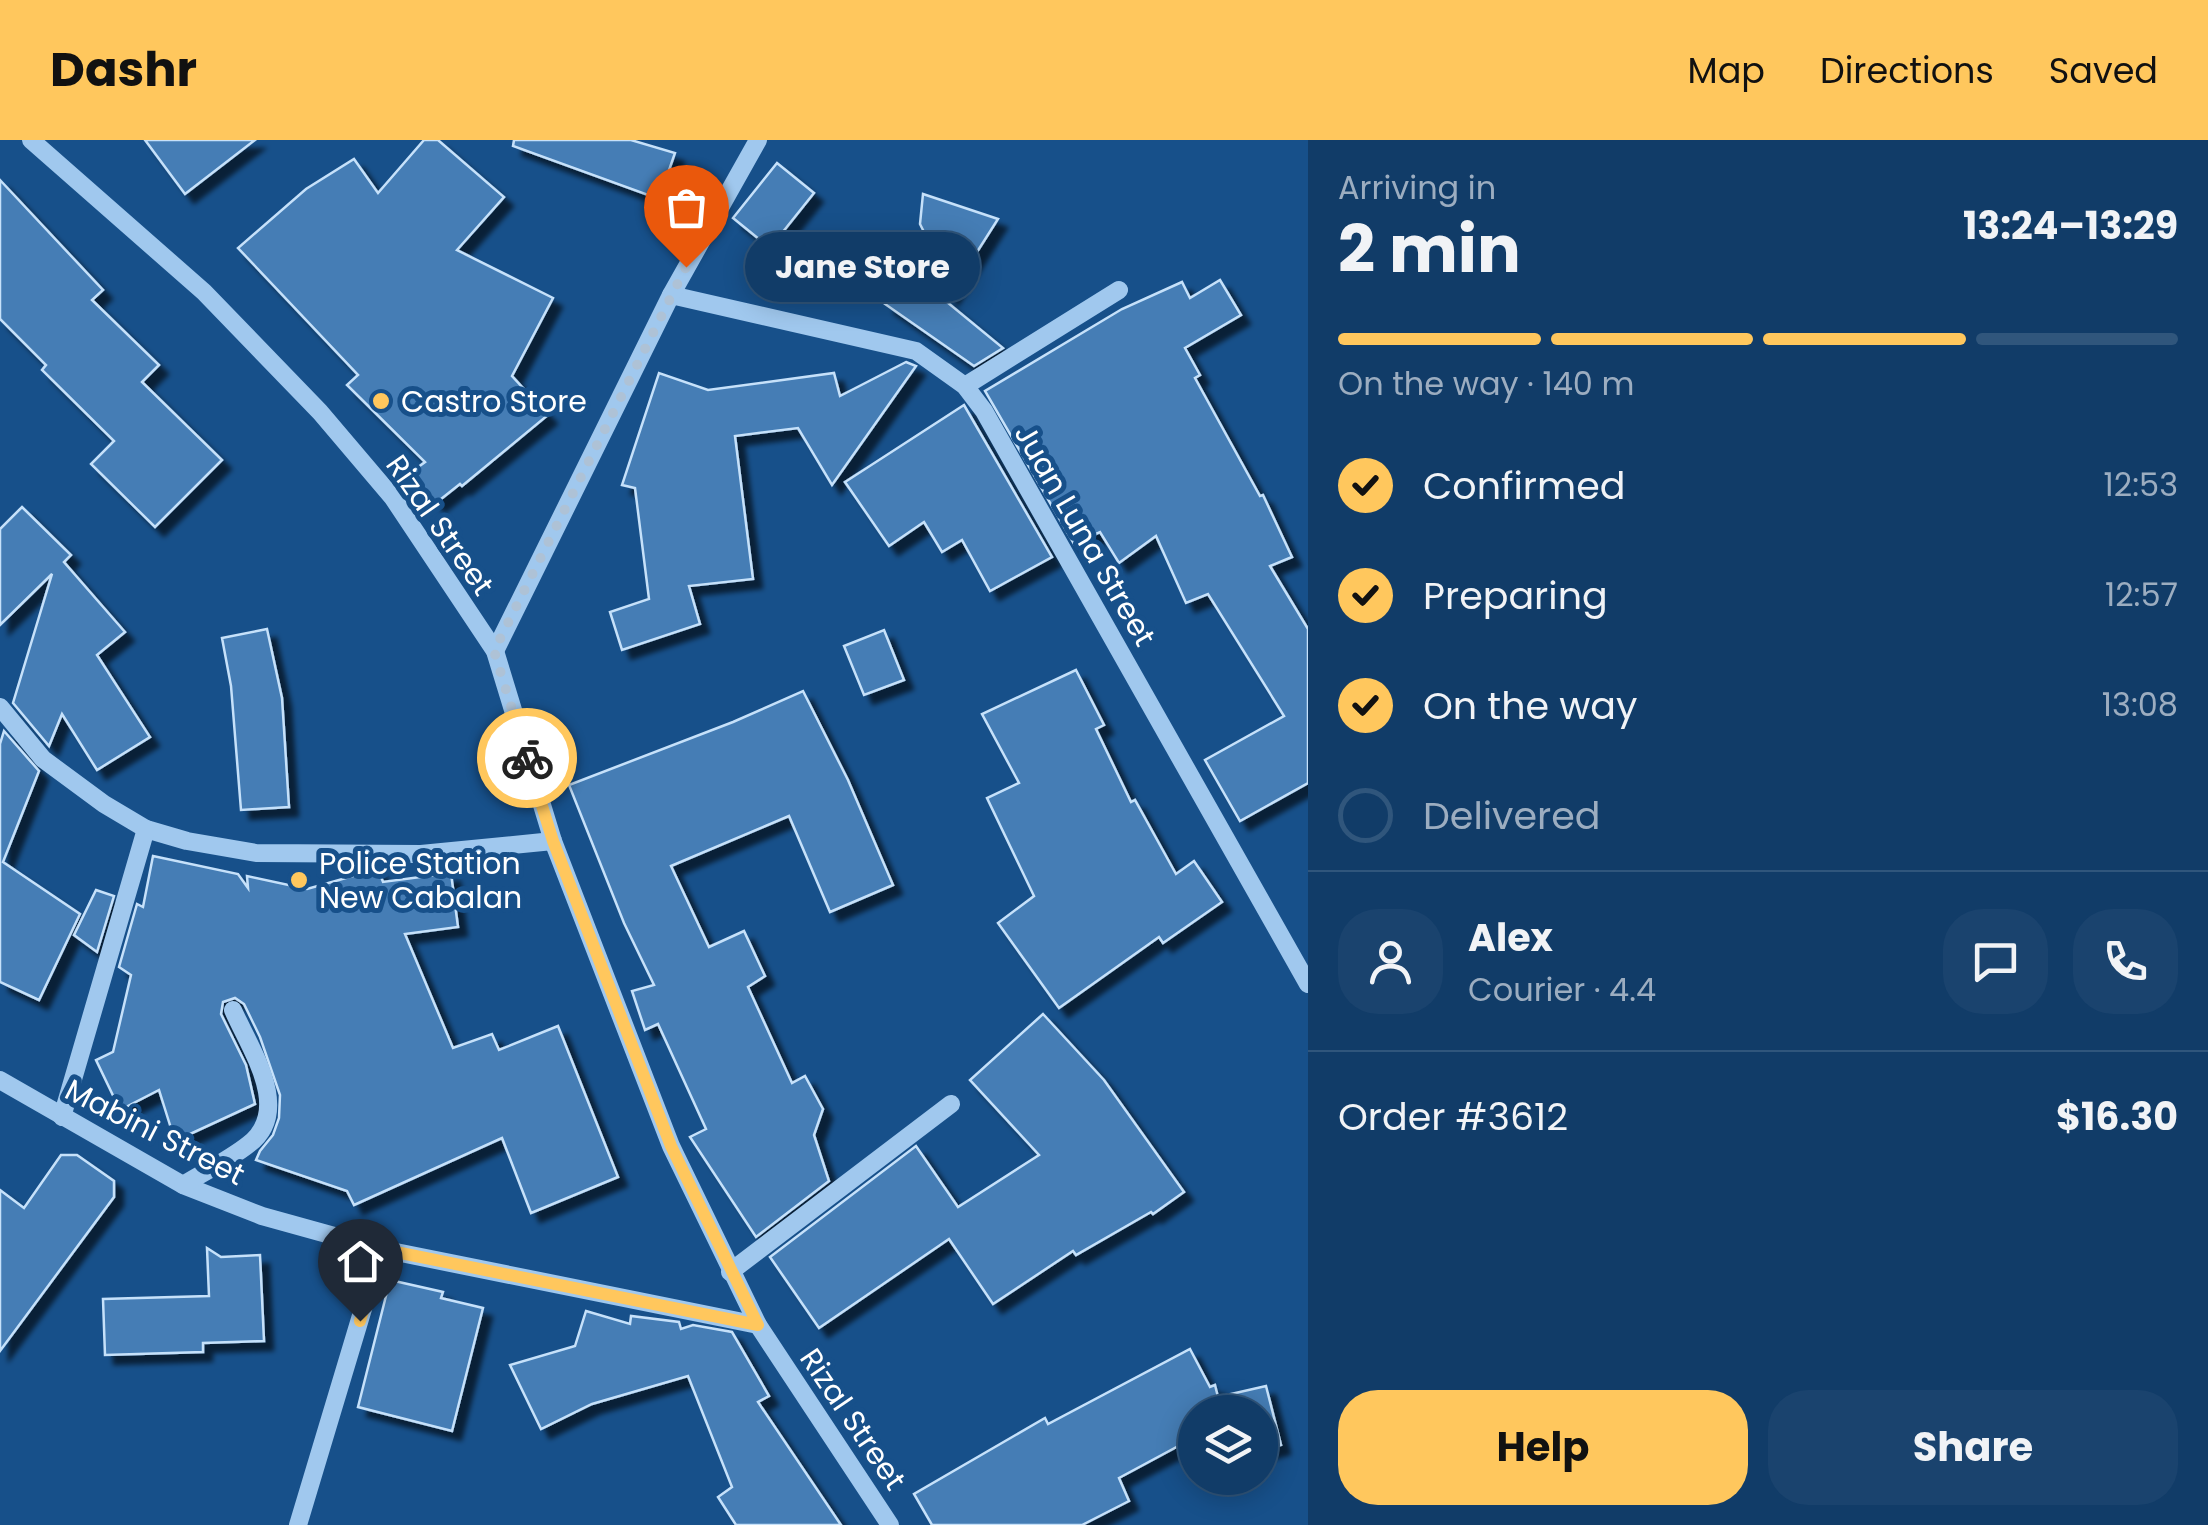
<!DOCTYPE html>
<meta charset="utf-8">
<style>
:root{--surface:#113c68;--page:#1a436e;--text:#f1f3f6;--muted:#9cadc0;--line:#30567c;--accent:#ffc75d}
body{margin:0;font-family:Poppins,sans-serif;background:var(--page);color:var(--text);height:100vh;display:flex;flex-direction:column;font-size:38px;white-space:nowrap}
*{box-sizing:border-box;margin:0}
p{font-size:32px;color:var(--muted)}
.icon{flex:none;width:55px;height:55px;fill:none;stroke:currentColor;stroke-width:2;stroke-linecap:round;stroke-linejoin:round}
.map{position:relative;flex:1;overflow:hidden}
.panel{display:flex;flex-direction:column;background:var(--surface);width:900px}
.panel>*{flex:none}
.fabs{position:absolute;left:1178px;top:1255px;display:grid;gap:20px}
.fabs a{display:grid;place-items:center;width:100px;height:100px;border-radius:50%;background:var(--surface);box-shadow:0 5px 25px #0003,0 0 0 2px var(--line);font-size:50px}
.pin{position:absolute;display:grid;place-items:center;width:85px;height:85px;color:#fff;margin:-102px -42px;border-radius:50% 50% 50% 0;rotate:-45deg;box-shadow:0 0 10px #0007}
.pin .icon{rotate:45deg}
.courier{position:absolute;display:grid;place-items:center;width:100px;height:100px;margin:-50px;border:8px solid #ffc75d;border-radius:50%;background:#fff;color:#222;box-shadow:0 2px 12px #0007}
.bubble{position:absolute;height:70px;border-radius:35px;background:var(--surface);box-shadow:0 5px 25px #0003,0 0 0 2px var(--line);font-size:32px;font-weight:700;line-height:70px;text-align:center}
.headline em{font-style:normal;font-weight:700}
.headline div{display:flex;flex-direction:column-reverse}
.headline{display:flex;align-items:center;justify-content:space-between;height:170px;padding:0 30px}
h1{font-size:65px;font-weight:700;line-height:75px}
.bar{display:grid;grid-template-columns:repeat(4,1fr);gap:15px 10px;align-content:center;height:120px;padding:0 30px}
.bar i{height:12px;border-radius:8px;background:var(--line)}
.bar .on{background:var(--accent)}
.bar p{grid-column:span 4}
.line{display:flex;align-items:center;gap:25px;padding:0 30px;border-top:2px solid var(--line)}
.line div{flex:1}
.round{display:grid;place-items:center;flex:none;width:105px;height:105px;border-radius:40px;background:var(--page)}
ol{padding:0 30px;list-style:none}
li{display:flex;align-items:center;gap:30px;height:110px}
li p{margin-inline-start:auto}
li .icon{padding:10px;border-radius:50%;background:var(--accent);color:#111;stroke-width:4}
li:last-child{color:var(--muted)}
li i{width:55px;height:55px;border:5px solid var(--line);border-radius:50%}
.button{display:flex;gap:20px;margin-top:auto;padding:20px 30px}
.button a{flex:1;height:115px;border-radius:40px;background:var(--accent);color:#111;font-size:40px;font-weight:700;line-height:115px;text-align:center}
.button a+a{background:var(--page);color:var(--text)}
header{display:flex;align-items:center;gap:60px;box-sizing:border-box;height:140px;padding:0 50px;background:var(--accent);color:#111}
header strong{font-size:48px}
nav{display:flex;gap:55px;margin-inline-start:auto;font-size:35px}
main{display:flex;flex:1;min-height:0}
.map>svg:first-child{display:block}
.building{fill:#447db5;stroke:#c6e1fa;stroke-width:2.5;filter:url(#shadow)}
.lines{fill:none;stroke-linecap:round;stroke-linejoin:round}
.minor{stroke:#a0c8ee;stroke-width:18}
.done{stroke:#aec2d6;stroke-width:10;stroke-dasharray:0 18}
.route{stroke:#ffc75d;stroke-width:12}
.poi-dot{fill:#ffc75d;stroke:#17508a;stroke-width:4}
.labels{text-anchor:middle;dominant-baseline:central;stroke-width:10;stroke-linejoin:round;paint-order:stroke}
.poi-label{font-size:30px;fill:#fff;stroke:#17508a;text-anchor:start}
.street-label{font-size:30px;fill:#fff;stroke:#17508a}
</style>
<header>
<strong>Dashr</strong>
<nav><a>Map</a><a>Directions</a><a>Saved</a></nav>
</header>
<main>
<div class="map">
<svg width="1308" height="1385" viewBox="0 0 1308 1385">
<defs>
<filter id="shadow"><feDropShadow dx="9" dy="9" stdDeviation="2.5" flood-color="#0009"/></filter>
</defs>
<rect width="100%" height="100%" fill="#17508a"/>
<g class="building">
<path d="M145 0H255L185 54Z"/>
<path d="M424 0H438L504 57 457 110 553 158 512 236 548 275 462 346 460 344 436 363 410 333 425 322 347 245 358 235 238 108 306 49 354 19 378 53Z"/>
<path d="M514 0H631L675 13 659 59 513 6Z"/>
<path d="M777 23 814 53 770 108 733 78Z"/>
<path d="M0 40 103 150 92 160 159 225 142 242 222 320 155 387 91 324 114 301 42 230 46 225 0 179Z"/>
<path d="M923 54 998 79 949 156 926 106 929 102 920 84Z"/>
<path d="M908 130 1003 208 974 226 885 164Z"/>
<path d="M1220 140 1241 175 1185 208 1200 235 1195 238 1260 356 1263 355 1292 417 1270 426 1308 489V643L1240 681 1205 620 1284 576 1208 454 1186 463 1156 396 1119 423 1100 392 1074 404 985 251 1122 169 1182 142 1190 158Z"/>
<path d="M906 222 916 226 832 345 798 288 735 296 753 439 689 446 700 484 622 510 610 472 649 459 635 348 622 345 659 233 708 250 834 233 840 256Z"/>
<path d="M964 265 1052 417 990 451 962 400 942 412 924 382 889 406 845 342Z"/>
<path d="M22 367 71 415 64 422 125 492 97 515 150 597 97 630 62 574 49 606 13 563 52 434 0 485V389Z"/>
<path d="M267 489 282 558 289 667 241 670 231 546 222 498Z"/>
<path d="M884 490 904 540 864 555 844 506Z"/>
<path d="M1076 530 1104 585 1096 589 1131 662 1135 660 1176 734 1194 721 1222 762 1163 803 1159 797 1059 868 998 783 1034 756 987 658 1019 643 982 574Z"/>
<path d="M803 551 848 640 893 745 830 772 789 676 671 726 709 807 744 791 765 836 748 847 792 943 805 936 823 969 814 995 829 1041 756 1097 690 997 706 989 658 884 645 890 632 851 654 845 624 783 569 645 733 582Z"/>
<path d="M4 591 39 631 3 722 80 774 39 860 0 842V604Z"/>
<path d="M153 716 238 734 248 748 247 736 307 749 378 729 383 742 451 733 458 787 405 794 453 908 492 894 499 910 558 886 618 1037 531 1073 502 998 354 1065 347 1051 256 1020 260 1011 273 995 279 978 280 955 260 897 244 864 235 858 223 862 221 874 246 925 255 964 175 1001 159 950 120 970 96 920 113 912 131 835 119 827 137 764 143 767Z"/>
<path d="M96 750 114 756 97 812 74 795Z"/>
<path d="M1043 874 1104 940 1184 1052 1153 1074 1151 1072 1076 1115 1073 1111 993 1164 949 1099 819 1188 770 1117 916 1006 958 1067 1039 1015 970 940Z"/>
<path d="M61 1015H77L114 1041V1057L0 1211V1050L24 1068Z"/>
<path d="M207 1108 221 1117 260 1115 264 1201 203 1203V1212L105 1215 103 1159 209 1156Z"/>
<path d="M390 1140 443 1152 441 1158 483 1168 452 1291 358 1267Z"/>
<path d="M586 1171 630 1184 631 1176 679 1182 681 1189 693 1185 732 1192 769 1256 758 1262 841 1385H736L718 1357 732 1347 688 1236 592 1264 541 1289 510 1225 575 1206Z"/>
<path d="M1190 1209 1210 1247 1215 1245 1218 1257 1266 1246 1281 1305 1260 1311V1272H1195V1297L1119 1338 1129 1361 1082 1385H932L914 1354 1045 1278 1048 1284Z"/>
</g>
<g class="lines">
<g class="minor">
<path d="M31 0 204 152 320 272 393 358 495 511 553 701 671 1006 758 1185 890 1385"/>
<path d="M671 155 916 211 965 246 984 271 1308 844"/>
<path d="M965 246 1119 150"/>
<path d="M495 511 671 155 758 0"/>
<path d="M0 567 43 619 104 664 146 689 187 701 256 713 421 714 553 701"/>
<path d="M0 940 183 1045 262 1076 381 1109 758 1185"/>
<path d="M62 977 146 689"/>
<path d="M183 1045C204 1032 229 1020 249 1004 293 970 250 909 233 870"/>
<path d="M730 1132 951 964"/>
<path d="M298 1385 381 1109"/>
</g>
</g>
<g class="lines">
<path class="done" d="M527 618 494 511 686 127"/>
<path class="route" d="M360 1181 381 1109 758 1185 671 1006 553 701 527 618"/>
</g>
<g class="poi-dot">
<circle cx="381" cy="261" r="10"/>
<circle cx="299" cy="740" r="10"/>
</g>
<g class="labels">
<g class="poi-label">
<text x="401" y="261">Castro Store</text>
<text x="319" y="723">Police Station<tspan x="319" dy="34">New Cabalan</tspan></text>
</g>
<g class="street-label">
<text transform="translate(440 385) rotate(55)">Rizal Street</text>
<text transform="translate(1085 395) rotate(60)">Juan Luna Street</text>
<text transform="translate(155 992) rotate(27)">Mabini Street</text>
<text transform="translate(853 1279) rotate(56)">Rizal Street</text>
</g>
</g>
</svg>
<div class="fabs">
<a><svg class="icon" aria-label="layers" viewBox="0 0 24 24"><path d="M12 4l9 5-9 5-9-5zM3 14l9 5 9-5"/></svg></a>
</div>
<div class="pin" style="left:686px;top:127px;background:#ea580c"><svg class="icon" aria-label="bag" viewBox="0 0 24 24"><path d="M5 8h14l-1 12H6zM9 8a3 3 0 0 1 6 0"/></svg></div>
<div class="pin" style="left:360px;top:1181px;background:#1f2937"><svg class="icon" aria-label="home" viewBox="0 0 24 24"><path d="M3 11l9-7 9 7M6 9v11h12V9"/></svg></div>
<div class="courier" style="left:527px;top:618px"><svg class="icon" aria-label="bike" viewBox="0 0 24 24"><circle cx="6" cy="16" r="4"/><circle cx="18" cy="16" r="4"/><path d="M6 16l4-8h5l3 8M10 8l3 8H6M13 5h3"/></svg></div>
<div class="bubble" style="left:745px;top:92px;width:235px">Jane Store</div>
</div>
<section class="panel">
<div class="headline"><div><h1>2 min</h1><p>Arriving in</p></div><em>13:24–13:29</em></div>
<div class="bar"><i class="on"></i><i class="on"></i><i class="on"></i><i></i><p>On the way · 140 m</p></div>
<ol>
<li><svg class="icon" aria-label="check" viewBox="0 0 24 24"><path d="M5 12l5 5 9-10"/></svg>Confirmed<p>12:53</p></li>
<li><svg class="icon" aria-label="check" viewBox="0 0 24 24"><path d="M5 12l5 5 9-10"/></svg>Preparing<p>12:57</p></li>
<li><svg class="icon" aria-label="check" viewBox="0 0 24 24"><path d="M5 12l5 5 9-10"/></svg>On the way<p>13:08</p></li>
<li><i></i>Delivered</li>
</ol>
<div class="line" style="height:180px"><a class="round"><svg class="icon" aria-label="person" viewBox="0 0 24 24"><circle cx="12" cy="8" r="4"/><path d="M4 21q1-7 8-7t8 7"/></svg></a><div><b>Alex</b><p>Courier · 4.4</p></div><a class="round"><svg class="icon" aria-label="chat" viewBox="0 0 24 24"><path d="M4 5h16v11H9l-5 4z"/></svg></a><a class="round"><svg class="icon" aria-label="phone" viewBox="0 0 24 24"><path d="M5 4h4l2 5-3 2q2 4 5 5l2-3 5 2v4C11 20 4 13 5 4z"/></svg></a></div>
<div class="line" style="height:130px"><div>Order #3612</div><b>$16.30</b></div>
<div class="button"><a>Help</a><a>Share</a></div>
</section>
</main>
